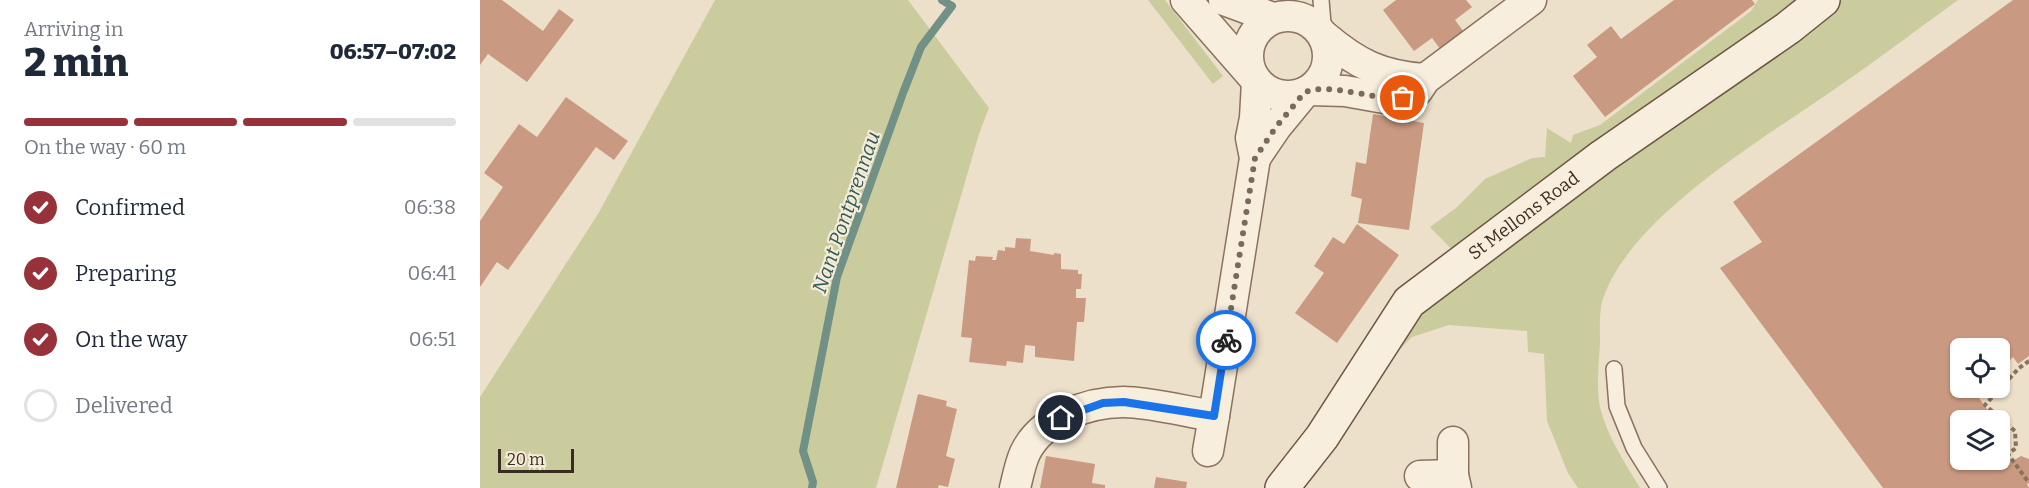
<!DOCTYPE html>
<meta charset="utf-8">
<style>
:root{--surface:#fff;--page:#f6f6f7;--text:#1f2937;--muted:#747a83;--line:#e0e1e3;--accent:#97313a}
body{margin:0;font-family:Bitter,serif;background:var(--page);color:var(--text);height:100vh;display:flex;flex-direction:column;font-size:22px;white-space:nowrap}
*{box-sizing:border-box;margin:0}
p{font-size:20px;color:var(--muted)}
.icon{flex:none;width:33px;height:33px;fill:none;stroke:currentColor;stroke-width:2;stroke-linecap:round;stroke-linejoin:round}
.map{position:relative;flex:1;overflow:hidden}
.sheet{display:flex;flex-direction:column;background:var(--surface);width:480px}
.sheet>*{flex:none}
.controls{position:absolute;left:1470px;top:338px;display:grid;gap:12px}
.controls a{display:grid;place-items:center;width:60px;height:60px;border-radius:9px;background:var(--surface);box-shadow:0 2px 4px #0004;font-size:30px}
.scale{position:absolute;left:18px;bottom:15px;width:76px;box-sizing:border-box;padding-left:6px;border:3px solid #3b2c21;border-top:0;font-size:16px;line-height:21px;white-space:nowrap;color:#3b2c21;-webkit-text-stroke:4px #f5ebd9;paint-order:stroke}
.pin{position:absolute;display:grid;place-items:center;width:51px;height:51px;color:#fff;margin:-26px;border:3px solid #fff;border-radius:50%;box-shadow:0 2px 6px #0007}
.courier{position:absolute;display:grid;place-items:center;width:60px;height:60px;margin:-30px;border:4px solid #1a73e8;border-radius:50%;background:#fff;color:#222;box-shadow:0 2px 8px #0007}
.overview em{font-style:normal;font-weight:800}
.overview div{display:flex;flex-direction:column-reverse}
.overview{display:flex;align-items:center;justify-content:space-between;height:102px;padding:0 24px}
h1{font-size:39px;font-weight:800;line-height:45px}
.bar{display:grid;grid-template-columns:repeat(4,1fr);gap:9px 6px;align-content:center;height:72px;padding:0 24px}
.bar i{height:8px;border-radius:4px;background:var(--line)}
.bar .active{background:var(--accent)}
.bar p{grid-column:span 4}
ol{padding:0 24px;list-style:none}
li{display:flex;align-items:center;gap:18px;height:66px}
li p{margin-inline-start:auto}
li .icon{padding:6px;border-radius:50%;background:var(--accent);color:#fff;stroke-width:4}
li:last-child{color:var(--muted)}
li i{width:33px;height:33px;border:3px solid var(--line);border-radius:50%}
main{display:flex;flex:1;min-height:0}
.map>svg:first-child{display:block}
.green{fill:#cacc9e}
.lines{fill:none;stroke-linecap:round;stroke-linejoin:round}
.stream{stroke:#719186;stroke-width:8}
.building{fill:#ca9981}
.service-casing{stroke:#8a725f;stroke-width:18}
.minor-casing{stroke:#8a725f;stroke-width:33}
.secondary-casing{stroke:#6c5342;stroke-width:36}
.path{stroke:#8a725f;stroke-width:4;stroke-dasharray:4.5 3;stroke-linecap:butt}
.service{stroke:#f8eedd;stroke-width:15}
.minor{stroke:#f8eedd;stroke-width:30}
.secondary{stroke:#f8eedd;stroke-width:33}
.done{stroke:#796b5c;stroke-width:6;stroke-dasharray:0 10.8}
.route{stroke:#1a73e8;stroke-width:8}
.labels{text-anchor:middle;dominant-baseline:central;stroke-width:4.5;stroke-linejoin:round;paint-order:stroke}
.street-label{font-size:18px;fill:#3b2c21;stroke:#f5ebd9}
.water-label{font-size:20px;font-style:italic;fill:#315a54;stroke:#f5ebd9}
</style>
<main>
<section class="sheet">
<div class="overview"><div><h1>2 min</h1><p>Arriving in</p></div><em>06:57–07:02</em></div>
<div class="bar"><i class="active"></i><i class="active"></i><i class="active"></i><i></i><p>On the way · 60 m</p></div>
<ol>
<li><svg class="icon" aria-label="check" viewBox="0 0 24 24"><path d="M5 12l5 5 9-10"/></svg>Confirmed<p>06:38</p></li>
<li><svg class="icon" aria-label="check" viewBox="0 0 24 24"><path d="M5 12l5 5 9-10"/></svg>Preparing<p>06:41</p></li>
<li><svg class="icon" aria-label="check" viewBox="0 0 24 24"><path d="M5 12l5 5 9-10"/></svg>On the way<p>06:51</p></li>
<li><i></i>Delivered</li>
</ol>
</section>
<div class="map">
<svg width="1549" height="488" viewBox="0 0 1549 488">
<rect width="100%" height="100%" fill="#ede0ca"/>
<g class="green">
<path d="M235 0H428L509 108 499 134 396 488H0V397L118 214Z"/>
<path d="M668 0H685L743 76 733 84Z"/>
<path d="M1278 0H1333L980 258 950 227 976 208 1005 179 1052 158 1065 157 1067 128 1091 143 1093 135 1120 125 1271 11Z"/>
<path d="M1351 0H1478C1435 31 1393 63 1349 93 1280 141 1147 219 1122 302 1119 315 1120 330 1120 343 1119 363 1116 387 1120 407 1127 436 1145 463 1160 488H1098L1088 473 1067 421 1064 354 1048 352 1047 331 969 325 932 337 883 386 926 316Z"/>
</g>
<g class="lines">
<path class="stream" d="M332 488 333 482 323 451 357 277 423 93 441 47 472 6 462 0"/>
</g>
<g class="building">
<path d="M0 0H22L63 31 79 9 94 20 47 82 8 54 0 65Z"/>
<path d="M916 0H986L992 7 975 20 984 32 961 50 952 38 934 51 903 10Z"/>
<path d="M1194 0H1272L1275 4 1125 117 1093 76 1117 57 1107 45 1131 26 1141 39Z"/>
<path d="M1533 0H1549V356L1538 364 1533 357 1520 369V348H1480V387H1499L1494 391 1515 420H1480V459H1520V448L1531 462 1541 456 1549 459V483L1547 484 1549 488H1403L1240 268 1282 242 1253 202Z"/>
<path d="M86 97 148 141 134 160 116 147 28 270 17 262 0 287V221L23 187 4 173 39 124 57 137Z"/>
<path d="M893 114 944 123 929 230 878 223 882 199 871 196 876 162 886 164Z"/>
<path d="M877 224 919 255 857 343 815 313 844 273 834 266 853 237 864 244Z"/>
<path d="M536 238 551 239 550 251 574 255V253L581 254V269L598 270V274H602L601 289H596V298H606L604 322H597L594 361 555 357V346L545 345 543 363 527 361 526 366 489 362 492 338 481 337 489 260 495 261 496 256 513 257 512 260H516L518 250 525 251V247L535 248Z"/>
<path d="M438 394 467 401 466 406 477 409 466 456 475 459 468 487 459 485 458 488H416Z"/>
<path d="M1520 425 1528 437 1520 444Z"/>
<path d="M566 456 615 464 612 483 625 485V488H560Z"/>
<path d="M676 477 707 482 706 488H674Z"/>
</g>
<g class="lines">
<defs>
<g id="service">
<path d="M841 0 844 36"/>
<path d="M1134 369 1137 406 1154 448 1179 488"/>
</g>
<g id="minor">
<path d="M706 0 775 79"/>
<path d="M744 0 793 18"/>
<circle cx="808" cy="56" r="40"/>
<path d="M844 36C877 64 901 76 945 79"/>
<path d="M830 90 865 91 910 99 923 98 937 91 945 79 1051 0"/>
<path d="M775 158 796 127 824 93"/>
<path d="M973 442V475L976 488"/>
<path d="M728 451 734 416"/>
<path d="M940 476 973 475"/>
<path d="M535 488C538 476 540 464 545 453 561 419 608 402 643 402 670 402 707 412 734 416L775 158 771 138 775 118 777 82"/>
</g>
<g id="secondary">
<path id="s1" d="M802 488 842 437 929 302 1123 156 1308 28 1343 0"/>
</g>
</defs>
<use href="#service" class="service-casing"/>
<use href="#minor" class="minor-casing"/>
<use href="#secondary" class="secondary-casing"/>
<path class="path" d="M1549 361 1539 368 1505 405 1535 431 1536 448 1528 454 1549 483"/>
<use href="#service" class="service"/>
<use href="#minor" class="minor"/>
<use href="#secondary" class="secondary"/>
</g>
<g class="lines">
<path class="done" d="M746 340 775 158 796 127 824 93C846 81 897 101 923 98"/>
<path class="route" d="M581 418 623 403 644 402 734 416 746 340"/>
</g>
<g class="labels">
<g class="street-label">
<text stroke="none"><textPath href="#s1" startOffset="369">St Mellons Road</textPath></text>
</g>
<g class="water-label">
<text transform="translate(366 212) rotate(-71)">Nant Pontprennau</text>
</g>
</g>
</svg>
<div class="controls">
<a><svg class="icon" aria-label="locate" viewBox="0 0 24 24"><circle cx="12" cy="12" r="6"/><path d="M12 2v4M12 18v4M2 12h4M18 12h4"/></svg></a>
<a><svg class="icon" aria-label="layers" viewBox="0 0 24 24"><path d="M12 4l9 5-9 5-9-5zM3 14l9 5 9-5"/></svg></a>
</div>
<div class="scale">20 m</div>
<div class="pin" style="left:923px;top:98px;background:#ea580c"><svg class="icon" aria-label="bag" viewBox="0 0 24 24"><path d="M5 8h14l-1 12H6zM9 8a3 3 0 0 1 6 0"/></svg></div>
<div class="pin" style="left:581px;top:418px;background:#1f2937"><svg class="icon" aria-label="home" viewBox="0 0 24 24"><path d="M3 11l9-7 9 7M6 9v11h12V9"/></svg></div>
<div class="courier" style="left:746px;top:340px"><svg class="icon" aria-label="bike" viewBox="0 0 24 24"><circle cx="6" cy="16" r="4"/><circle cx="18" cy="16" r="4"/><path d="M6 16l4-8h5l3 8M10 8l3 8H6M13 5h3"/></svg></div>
</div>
</main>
